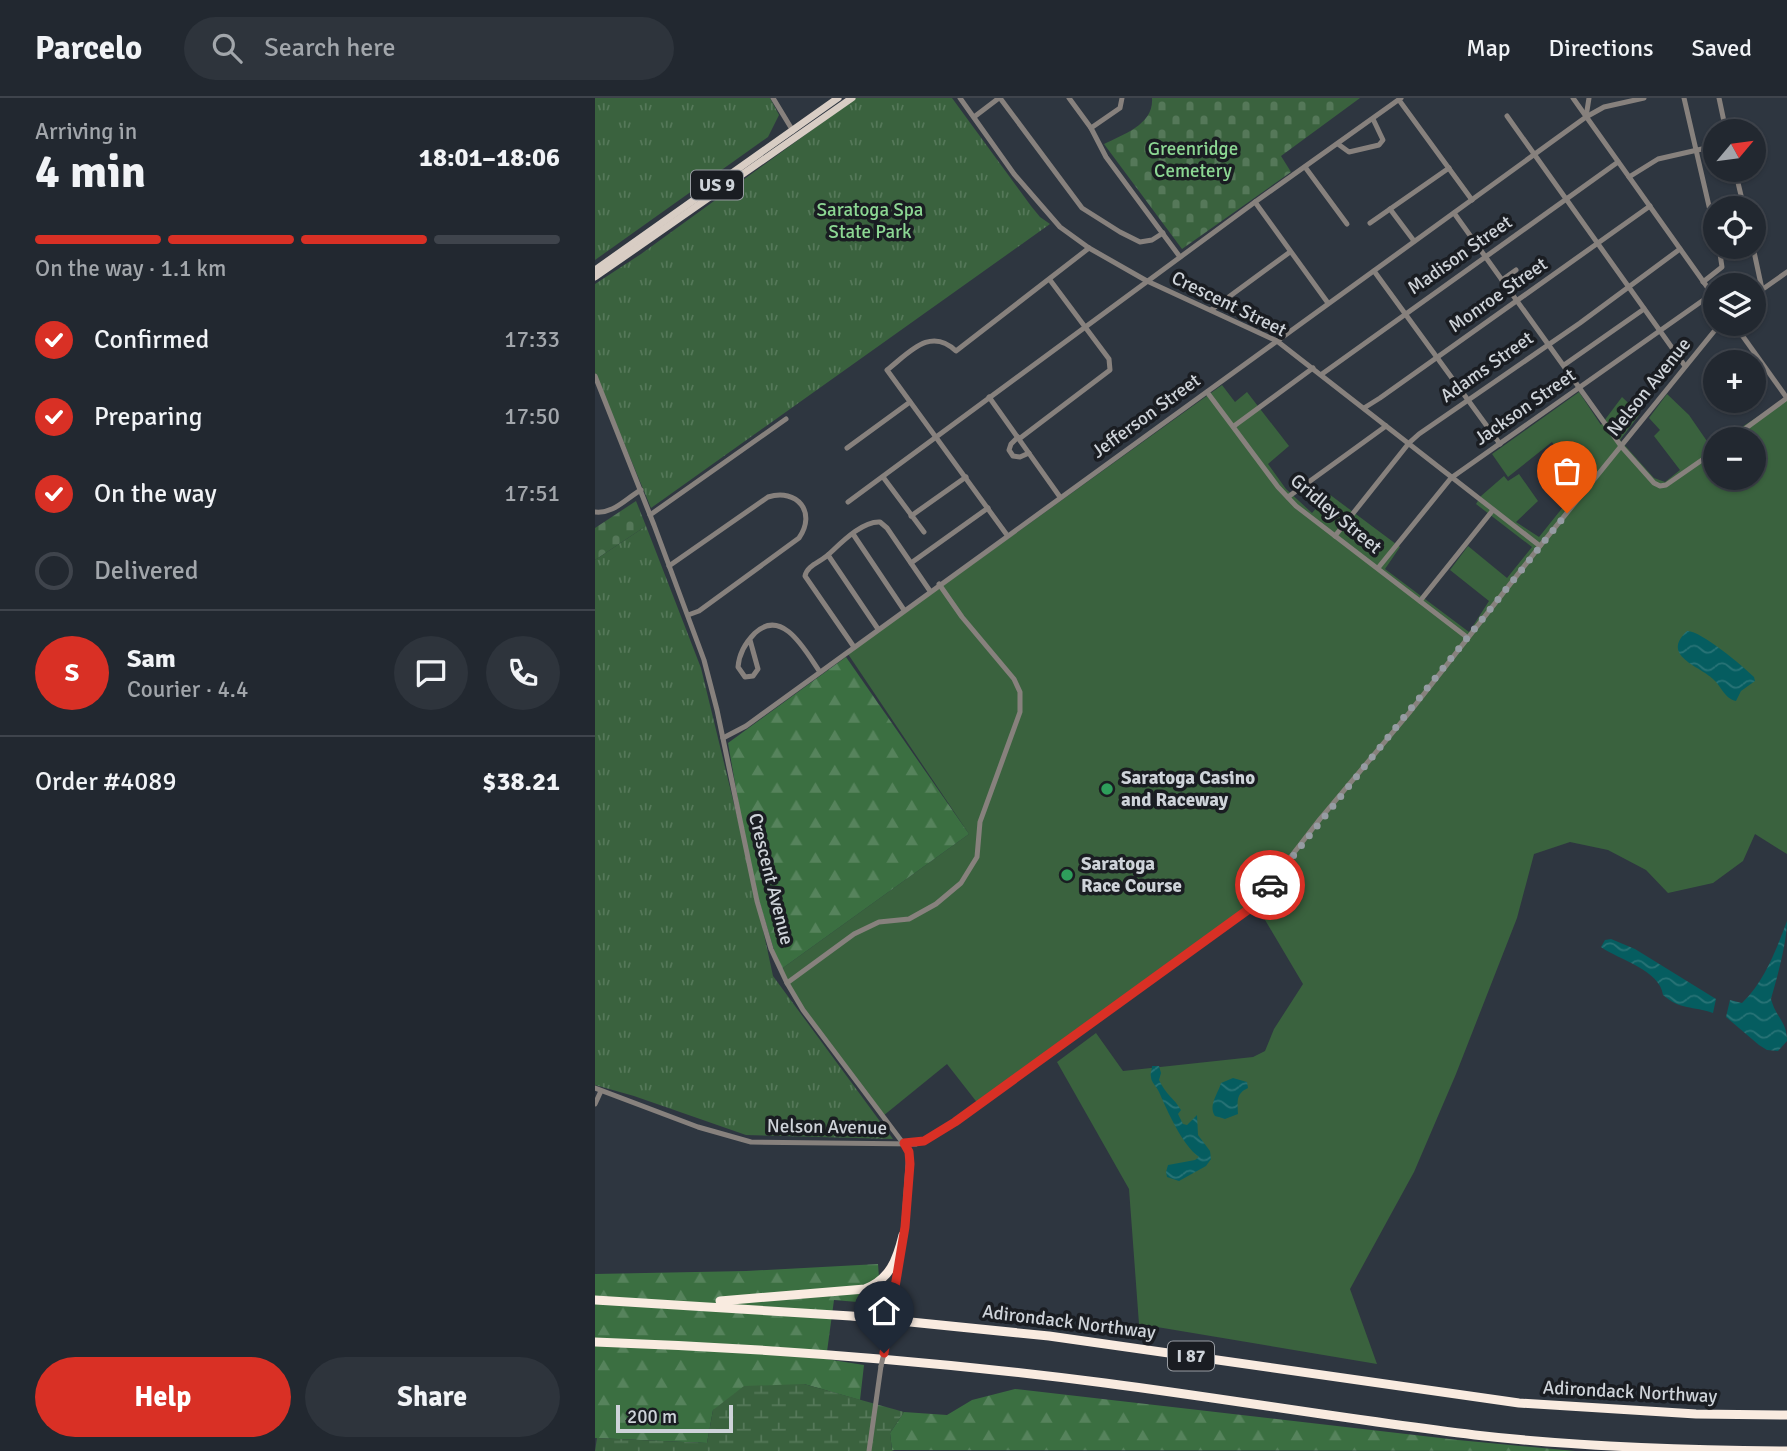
<!DOCTYPE html>
<meta charset="utf-8">
<style>
:root{--surface:#222830;--page:#2e343c;--text:#f1f3f6;--muted:#a2a6ab;--line:#3f444c;--accent:#d93025}
body{margin:0;font-family:Signika,sans-serif;background:var(--page);color:var(--text);height:100vh;display:flex;flex-direction:column;font-size:26px;white-space:nowrap}
*{box-sizing:border-box;margin:0}
p{font-size:23px;color:var(--muted)}
.icon{flex:none;width:38px;height:38px;fill:none;stroke:currentColor;stroke-width:2;stroke-linecap:round;stroke-linejoin:round}
.map{position:relative;flex:1;overflow:hidden}
.sheet{display:flex;flex-direction:column;background:var(--surface);width:595px}
.sheet>*{flex:none}
.needle{width:46px;rotate:61deg}
.fabs{position:absolute;left:1108px;top:21px;display:grid;gap:14px}
.fabs a{display:grid;place-items:center;width:63px;height:63px;border-radius:50%;background:var(--surface);box-shadow:0 2px 5px #0004,0 0 0 2px var(--line);font-size:35px}
.scale{position:absolute;left:21px;bottom:18px;width:117px;box-sizing:border-box;padding-left:7px;border:4px solid #ced3d9;border-top:0;font-size:19px;line-height:24px;white-space:nowrap;color:#ced3d9;-webkit-text-stroke:5px #1a1d22;paint-order:stroke}
.pin{position:absolute;display:grid;place-items:center;width:60px;height:60px;color:#fff;margin:-72px -30px;border-radius:50% 50% 50% 0;rotate:-45deg;box-shadow:0 0 7px #0007}
.pin .icon{rotate:45deg}
.courier{position:absolute;display:grid;place-items:center;width:70px;height:70px;margin:-35px;border:5px solid #d93025;border-radius:50%;background:#fff;color:#222;box-shadow:0 2px 9px #0007}
.summary em{font-style:normal;font-weight:700}
.summary div{display:flex;flex-direction:column-reverse}
.summary{display:flex;align-items:center;justify-content:space-between;height:119px;padding:0 35px}
h1{font-size:46px;font-weight:700;line-height:52px}
.bar{display:grid;grid-template-columns:repeat(4,1fr);gap:10px 7px;align-content:center;height:84px;padding:0 35px}
.bar i{height:9px;border-radius:5px;background:var(--line)}
.bar .active{background:var(--accent)}
.bar p{grid-column:span 4}
.line{display:flex;align-items:center;gap:18px;padding:0 35px;border-top:2px solid var(--line)}
.line div{flex:1}
.round{display:grid;place-items:center;flex:none;width:74px;height:74px;border-radius:37px;background:var(--page)}
ol{padding:0 35px;list-style:none}
li{display:flex;align-items:center;gap:21px;height:77px}
li p{margin-inline-start:auto}
li .icon{padding:7px;border-radius:50%;background:var(--accent);color:#fff;stroke-width:4}
li:last-child{color:var(--muted)}
li i{width:38px;height:38px;border:4px solid var(--line);border-radius:50%}
.action{display:flex;gap:14px;margin-top:auto;padding:14px 35px}
.action a{flex:1;height:80px;border-radius:42px;background:var(--accent);color:#fff;font-size:28px;font-weight:700;line-height:80px;text-align:center}
.action a+a{background:var(--page);color:var(--text)}
header{display:flex;align-items:center;gap:42px;box-sizing:border-box;height:98px;padding:0 35px;background:var(--surface);border-bottom:2px solid var(--line)}
header strong{font-size:33px}
nav{display:flex;gap:38px;margin-inline-start:auto;font-size:24px}
.search{width:490px;height:63px;background:var(--page);display:flex;align-items:center;gap:18px;box-sizing:border-box;padding:0 24px;border-radius:38px;color:var(--muted);font-size:26px}
main{display:flex;flex:1;min-height:0}
.map>svg:first-child{display:block}
.green{fill:#3a623e}
.forest{fill:url(#forest-firs)}
.wetland{fill:url(#wetland-marsh)}
.cemetery{fill:url(#cemetery-stones)}
.park{fill:url(#park-tufts)}
.water{fill:url(#water-waves)}
.lines{fill:none;stroke-linecap:round;stroke-linejoin:round}
.minor{stroke:#87817d;stroke-width:5}
.major{stroke:#d8cdc4;stroke-width:7}
.highway{stroke:#f9ebe0;stroke-width:9}
.minor-bridge{stroke:#87817d;stroke-width:5}
.done{stroke:#969ca3;stroke-width:7;stroke-dasharray:0 12.6}
.route{stroke:#d93025;stroke-width:9}
.leisure-dot{fill:#2e9e5b;stroke:#1a1d22;stroke-width:2.5}
.labels{text-anchor:middle;dominant-baseline:central;stroke-width:7;stroke-linejoin:round;paint-order:stroke}
.shield{fill:#1a1d22;stroke:#989ca2;stroke-width:2}
.shield-label{font-size:18px;font-weight:bold;fill:#ced3d9}
.park-label{font-size:19px;fill:#8cd793;stroke:#1a1d22}
.street-label{font-size:19px;fill:#ced3d9;stroke:#1a1d22}
.poi-label{font-size:19px;font-weight:bold;fill:#ced3d9;stroke:#1a1d22;text-anchor:start}
</style>
<header>
<strong>Parcelo</strong>
<div class="search"><svg class="icon" aria-label="search" viewBox="0 0 24 24"><circle cx="10" cy="10" r="6"/><path d="M15 15l6 6"/></svg>Search here</div>
<nav><a>Map</a><a>Directions</a><a>Saved</a></nav>
</header>
<main>
<section class="sheet">
<div class="summary"><div><h1>4 min</h1><p>Arriving in</p></div><em>18:01–18:06</em></div>
<div class="bar"><i class="active"></i><i class="active"></i><i class="active"></i><i></i><p>On the way · 1.1 km</p></div>
<ol>
<li><svg class="icon" aria-label="check" viewBox="0 0 24 24"><path d="M5 12l5 5 9-10"/></svg>Confirmed<p>17:33</p></li>
<li><svg class="icon" aria-label="check" viewBox="0 0 24 24"><path d="M5 12l5 5 9-10"/></svg>Preparing<p>17:50</p></li>
<li><svg class="icon" aria-label="check" viewBox="0 0 24 24"><path d="M5 12l5 5 9-10"/></svg>On the way<p>17:51</p></li>
<li><i></i>Delivered</li>
</ol>
<div class="line" style="height:126px"><b class="round" style="background:var(--accent);color:#fff">S</b><div><b>Sam</b><p>Courier · 4.4</p></div><a class="round"><svg class="icon" aria-label="chat" viewBox="0 0 24 24"><path d="M4 5h16v11H9l-5 4z"/></svg></a><a class="round"><svg class="icon" aria-label="phone" viewBox="0 0 24 24"><path d="M5 4h4l2 5-3 2q2 4 5 5l2-3 5 2v4C11 20 4 13 5 4z"/></svg></a></div>
<div class="line" style="height:91px"><div>Order #4089</div><b>$38.21</b></div>
<div class="action"><a>Help</a><a>Share</a></div>
</section>
<div class="map">
<svg width="1192" height="1353" viewBox="0 0 1192 1353">
<defs>
<pattern id="forest-firs" width="22" height="20" patternUnits="userSpaceOnUse" patternTransform="scale(1.75)"><rect width="22" height="20" fill="#3b6f41"/><path d="M5 1l3.5 6h-7zM16 11l3.5 6h-7z" fill="#56835c"/></pattern>
<pattern id="wetland-marsh" width="20" height="14" patternUnits="userSpaceOnUse" patternTransform="scale(1.75)"><rect width="20" height="14" fill="#3a623e"/><path d="M1 5h8M5 5V1M11 12h8M15 12V8" fill="none" stroke="#557859"/></pattern>
<pattern id="cemetery-stones" width="16" height="16" patternUnits="userSpaceOnUse" patternTransform="scale(1.75)"><rect width="16" height="16" fill="#3a623e"/><path d="M2 7V4a2 2 0 0 1 4 0v3zM10 15v-3a2 2 0 0 1 4 0v3z" fill="#557859"/></pattern>
<pattern id="park-tufts" width="24" height="20" patternUnits="userSpaceOnUse" patternTransform="scale(1.75)"><rect width="24" height="20" fill="#3a623e"/><path d="M3 7l-1-3M5 7V3M7 7l1-3M15 17l-1-3M17 17v-4M19 17l1-3" fill="none" stroke="#557859"/></pattern>
<pattern id="water-waves" width="16" height="10" patternUnits="userSpaceOnUse" patternTransform="scale(1.75)"><rect width="16" height="10" fill="#055d60"/><path d="M0 5q4-4 8 0t8 0" fill="none" stroke="#287376"/></pattern>
</defs>
<rect width="100%" height="100%" fill="#2e3640"/>
<path class="green" d="M627 287 640 304 652 294 694 348 673 366 691 391 717 415 734 396 805 449 790 471 874 534 894 503 855 472 873 448 912 480 937 449 881 406 886 398 909 378 913 383 924 376 943 403 921 424 944 439 997 373 980 356 970 364 957 344 913 379 897 356 984 294 1006 327 1027 299 1045 316 1025 342 1059 380 1070 384 1085 372 1059 338 1065 332 1054 320 1072 296 1094 317 1116 349 1120 347V380H1158V341H1128L1192 300V756L1160 736 1148 763 1118 785 1073 795 1051 772 1013 752 975 744 939 756 922 820 861 976 819 1074 755 1191 782 1266 544 1226 534 1091 462 964 501 935 528 973 658 959 670 953 679 931 708 886 663 810 688 780 683 776 654 811 384 1007 352 966 288 1018 226 937 185 872 374 736 253 556Z"/>
<g class="forest">
<path d="M251 559 374 736 185 872 156 776 133 645Z"/>
<path d="M283 1166 286 1206 239 1202 231 1261 269 1267 265 1302 209 1286 118 1312 112 1345 0 1340V1176L151 1173Z"/>
<path d="M420 1291 863 1342 980 1353 297 1352 295 1335 309 1314 352 1317 377 1302Z"/>
</g>
<path class="wetland" d="M209 1286 309 1314 295 1335 297 1352 299 1353H0L2 1340 112 1345 118 1312 149 1288Z"/>
<g class="cemetery">
<path d="M557 0H765L686 58 696 74 587 151 509 46C529 36 559 26 557 0Z"/>
<path d="M41 403 51 428 0 462V430Z"/>
</g>
<g class="park">
<path d="M0 0H175L184 17 173 39 0 162Z"/>
<path d="M261 0H357L436 108 445 119 455 126 56 410 0 275V186L46 156Z"/>
<path d="M51 428 106 570 156 776 178 878 298 1041 151 1037 39 998 0 987V462Z"/>
</g>
<g class="water">
<path d="M1092 533C1105 532 1148 568 1159 579L1160 583 1146 593 1141 603C1130 601 1126 588 1118 581 1105 568 1065 558 1092 533Z"/>
<path d="M1192 823C1192 844 1182 880 1176 901 1181 920 1192 923 1192 943L1183 953 1172 952 1164 947 1131 919 1135 902 1147 905C1170 883 1181 852 1192 823Z"/>
<path d="M1016 841 1040 851 1121 901 1118 915C1098 908 1085 912 1068 897 1065 872 1024 862 1006 849L1010 842Z"/>
<path d="M557 968H564L566 975 564 982C571 997 579 1000 586 1012L583 1016 588 1026 592 1027 602 1017 603 1037 615 1053 616 1061 611 1068 584 1083 572 1079 571 1074 573 1067 600 1062 604 1059C587 1047 572 1012 564 994 562 989 556 984 556 979 555 975 557 972 557 968Z"/>
<path d="M638 980 652 984 653 990C640 996 643 1004 643 1016L630 1021 620 1018C613 1007 623 996 626 985Z"/>
</g>
<g class="lines">
<g class="minor">
<path d="M178 0 198 33"/>
<path d="M365 0 419 76 465 129 494 150 552 183 682 243 945 448"/>
<path d="M405 0 487 110 525 134 545 144 557 142 568 135"/>
<path d="M474 0 496 30 511 59 585 159"/>
<path d="M978 0 1120 200"/>
<path d="M1089 0 1120 134"/>
<path d="M1124 0 1131 33"/>
<path d="M804 2 877 102"/>
<path d="M912 18 1090 268"/>
<path d="M379 19 404 0"/>
<path d="M991 19 994 0"/>
<path d="M496 30 525 10 527 0"/>
<path d="M743 46 754 54 784 47 788 42 778 21"/>
<path d="M710 69 752 126"/>
<path d="M1140 72 1149 110"/>
<path d="M1034 79 1063 61 1120 48"/>
<path d="M660 104 733 205"/>
<path d="M795 111 819 143"/>
<path d="M859 115 1026 348 1059 385 1065 388 1071 387 1120 353"/>
<path d="M775 125 854 70"/>
<path d="M1158 149 1167 191"/>
<path d="M779 173 905 346"/>
<path d="M907 182 921 172"/>
<path d="M1108 184 1127 169 1124 149"/>
<path d="M1158 198 1192 174"/>
<path d="M616 212 695 154"/>
<path d="M1139 226 1192 300"/>
<path d="M969 267 1049 211"/>
<path d="M727 276 1023 64"/>
<path d="M0 278 59 427 109 562 122 612 162 803 176 851 192 885 208 912 314 1053 308 1138"/>
<path d="M612 294 683 389 701 408 873 540"/>
<path d="M394 299 465 399"/>
<path d="M769 310 785 300 1055 108"/>
<path d="M639 328 718 270"/>
<path d="M423 339 416 346 414 352 418 358 425 359 434 355"/>
<path d="M424 341 515 272 514 261 455 182"/>
<path d="M1136 341 1192 300"/>
<path d="M252 350 315 304"/>
<path d="M288 379 329 434"/>
<path d="M693 399 791 328"/>
<path d="M253 404 660 104 806 0"/>
<path d="M0 414C19 416 30 401 46 392"/>
<path d="M55 417 191 321"/>
<path d="M316 418 371 379"/>
<path d="M258 436 309 512"/>
<path d="M412 437 292 272C314 255 335 228 361 253L494 150"/>
<path d="M740 438 814 345 824 336 985 225 1085 151"/>
<path d="M233 457 283 531"/>
<path d="M316 465 393 410"/>
<path d="M74 468 173 399C202 390 222 414 204 440L104 513 93 517"/>
<path d="M783 470 856 380 1117 196"/>
<path d="M825 503 898 412"/>
<path d="M155 542 163 571 158 578 150 579 143 569C144 556 150 545 160 535 188 509 211 554 225 574"/>
<path d="M259 549 210 478C212 467 226 464 234 456 246 445 267 423 285 424L292 430 335 493"/>
<path d="M128 640 151 628 991 19 1009 9 1049 0"/>
<path d="M192 885 259 836 284 824 314 821 341 806 366 785 382 759 385 724 425 614V594L419 581 367 519 344 486"/>
<path d="M0 990 103 1029 156 1044 321 1046 346 1033 384 1007 654 811 664 800 725 721 814 615 945 448 1125 226"/>
<path d="M0 1006 6 993"/>
<path d="M295 1217 305 1158"/>
<path d="M289 1255 293 1230"/>
<path d="M274 1353 286 1268"/>
</g>
<g class="major">
<path d="M0 172 243 0"/>
<path d="M0 179 257 0"/>
</g>
<g class="highway">
<path d="M0 1202 256 1218 454 1238 924 1305 1101 1316 1192 1317"/>
<path d="M125 1203 270 1191C295 1181 302 1162 308 1137"/>
<path d="M0 1244C171 1250 341 1263 510 1285 633 1301 756 1322 880 1337 983 1349 1088 1352 1192 1353"/>
</g>
<g class="minor-bridge">
<path d="M293 1230 295 1217"/>
<path d="M286 1268 289 1255"/>
</g>
</g>
<g class="lines">
<path class="done" d="M675 787 972 415"/>
<path class="route" d="M289 1255 310 1129 315 1066 314 1054 309 1045 329 1043 360 1024 654 811 675 787"/>
</g>
<g class="leisure-dot">
<circle cx="512" cy="691" r="7"/>
<circle cx="472" cy="777" r="7"/>
</g>
<g class="labels">
<g class="shield">
<rect x="96" y="72.5" width="52" height="29" rx="5"/>
<rect x="573" y="1243.5" width="46" height="29" rx="5"/>
</g>
<g class="shield-label">
<text x="122" y="87">US 9</text>
<text x="596" y="1258">I 87</text>
</g>
<g class="park-label">
<text x="598" y="51">Greenridge<tspan x="598" dy="22">Cemetery</tspan></text>
<text x="275" y="112">Saratoga Spa<tspan x="275" dy="22">State Park</tspan></text>
</g>
<g class="street-label">
<text transform="translate(865 157) rotate(-35)">Madison Street</text>
<text transform="translate(903 197) rotate(-35)">Monroe Street</text>
<text transform="translate(634 206) rotate(26)">Crescent Street</text>
<text transform="translate(892 269) rotate(-35)">Adams Street</text>
<text transform="translate(1054 289) rotate(-51)">Nelson Avenue</text>
<text transform="translate(930 309) rotate(-35)">Jackson Street</text>
<text transform="translate(551 318) rotate(-36)">Jefferson Street</text>
<text transform="translate(741 416) rotate(40)">Gridley Street</text>
<text transform="translate(176 781) rotate(76)">Crescent Avenue</text>
<text transform="translate(232 1029) rotate(1)">Nelson Avenue</text>
<text transform="translate(474 1224) rotate(7)">Adirondack Northway</text>
<text transform="translate(1035 1294) rotate(3)">Adirondack Northway</text>
</g>
<g class="poi-label">
<text x="526" y="680">Saratoga Casino<tspan x="526" dy="22">and Raceway</tspan></text>
<text x="486" y="766">Saratoga<tspan x="486" dy="22">Race Course</tspan></text>
</g>
</g>
</svg>
<div class="fabs">
<a><svg class="needle" viewBox="-14 -14 28 28"><path d="M0-13l5 13h-10z" fill="#e53935"/><path d="M0 13l5-13h-10z" fill="#a2a6ab"/></svg></a>
<a><svg class="icon" aria-label="locate" viewBox="0 0 24 24"><circle cx="12" cy="12" r="6"/><path d="M12 2v4M12 18v4M2 12h4M18 12h4"/></svg></a>
<a><svg class="icon" aria-label="layers" viewBox="0 0 24 24"><path d="M12 4l9 5-9 5-9-5zM3 14l9 5 9-5"/></svg></a>
<a>+</a>
<a>−</a>
</div>
<div class="scale">200 m</div>
<div class="pin" style="left:972px;top:415px;background:#ea580c"><svg class="icon" aria-label="bag" viewBox="0 0 24 24"><path d="M5 8h14l-1 12H6zM9 8a3 3 0 0 1 6 0"/></svg></div>
<div class="pin" style="left:289px;top:1255px;background:#1f2937"><svg class="icon" aria-label="home" viewBox="0 0 24 24"><path d="M3 11l9-7 9 7M6 9v11h12V9"/></svg></div>
<div class="courier" style="left:675px;top:787px"><svg class="icon" aria-label="car" viewBox="0 0 24 24"><path d="M5 17H2v-5l4-1 3-4h7l3 4 3 1v5h-3M9 17h6M6 11h13"/><circle cx="7" cy="17" r="2"/><circle cx="17" cy="17" r="2"/></svg></div>
</div>
</main>
